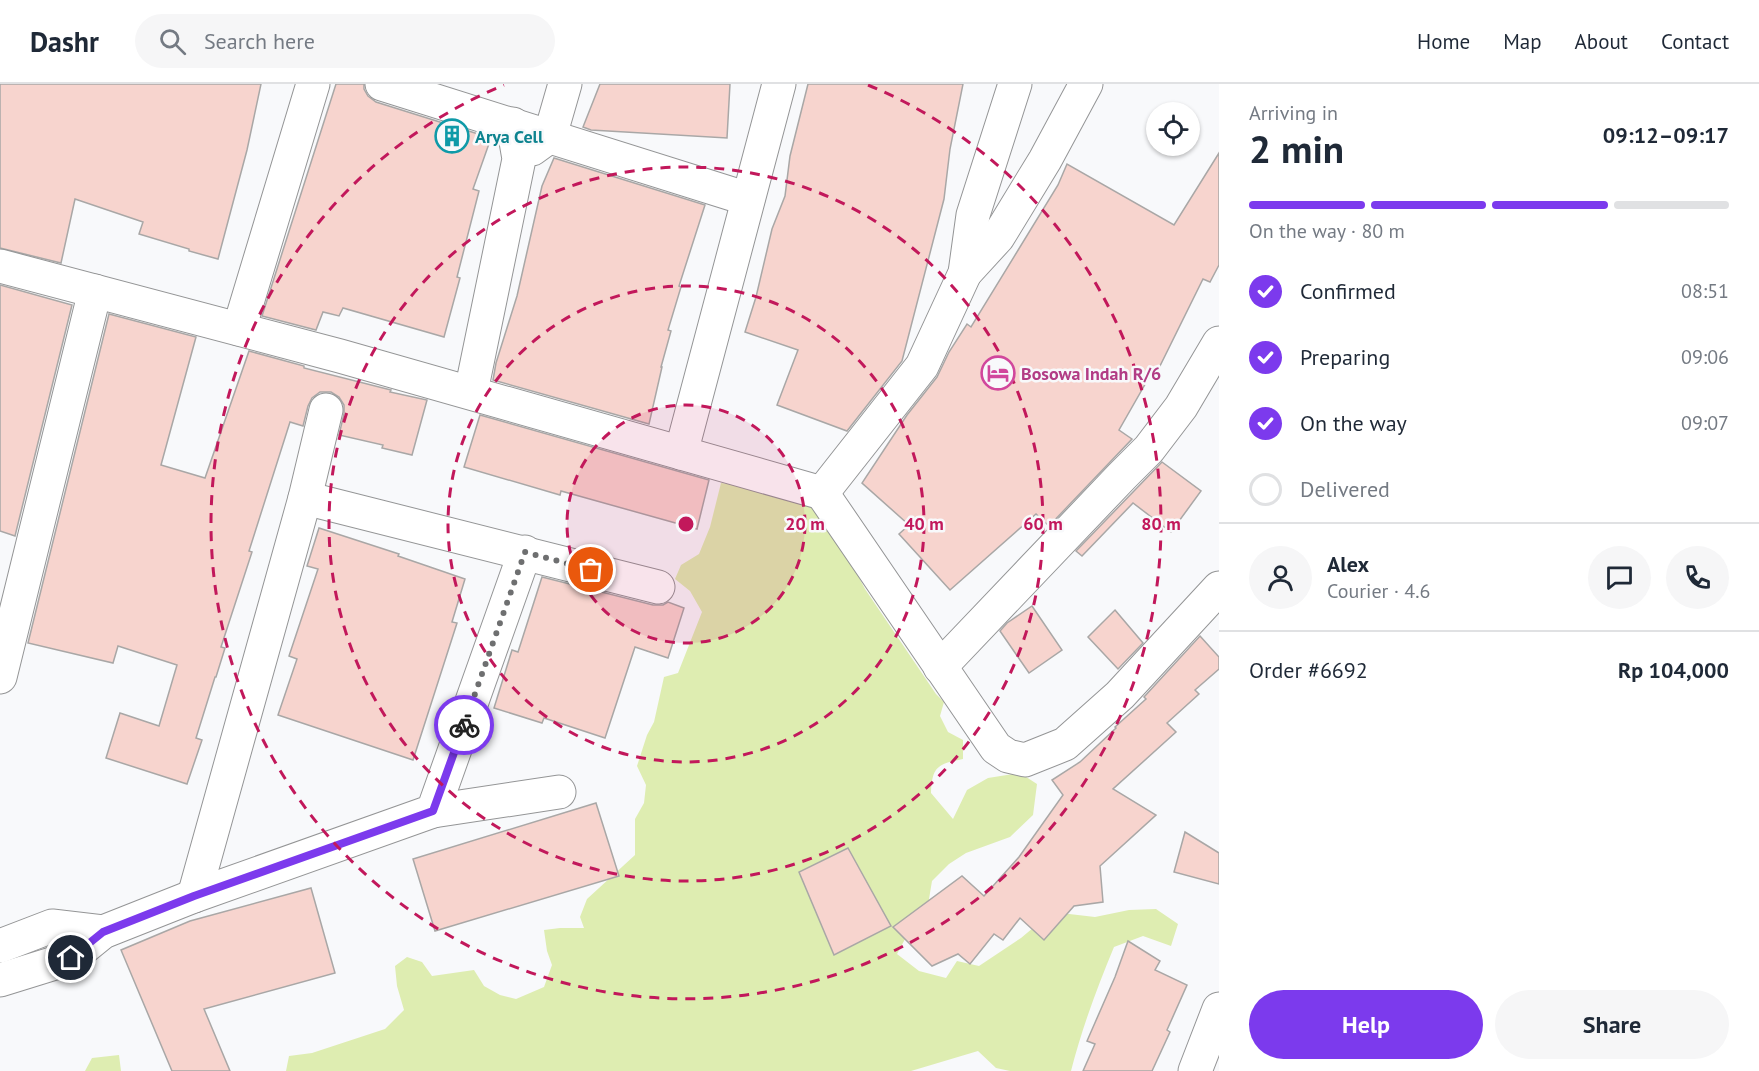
<!DOCTYPE html>
<meta charset="utf-8">
<style>
:root{--surface:#fff;--page:#f6f6f7;--text:#1f2937;--muted:#747a83;--line:#e0e1e3;--accent:#7c3aed}
body{margin:0;font-family:"PT Sans",sans-serif;background:var(--page);color:var(--text);height:100vh;display:flex;flex-direction:column;font-size:22px;white-space:nowrap}
*{box-sizing:border-box;margin:0}
p{font-size:20px;color:var(--muted)}
.icon{flex:none;width:33px;height:33px;fill:none;stroke:currentColor;stroke-width:2;stroke-linecap:round;stroke-linejoin:round}
.map{position:relative;flex:1;overflow:hidden}
.drawer{display:flex;flex-direction:column;background:var(--surface);width:540px}
.drawer>*{flex:none}
.tools{position:absolute;left:1146px;top:18px;display:grid;gap:12px}
.tools a{display:grid;place-items:center;width:54px;height:54px;border-radius:50%;background:var(--surface);box-shadow:0 2px 4px #0004;font-size:30px}
.pin{position:absolute;display:grid;place-items:center;width:51px;height:51px;color:#fff;margin:-26px;border:3px solid #fff;border-radius:50%;box-shadow:0 2px 6px #0007}
.courier{position:absolute;display:grid;place-items:center;width:60px;height:60px;margin:-30px;border:4px solid #7c3aed;border-radius:50%;background:#fff;color:#222;box-shadow:0 2px 8px #0007}
.overview em{font-style:normal;font-weight:700}
.overview div{display:flex;flex-direction:column-reverse}
.overview{display:flex;align-items:center;justify-content:space-between;height:102px;padding:0 30px}
h1{font-size:39px;font-weight:700;line-height:45px}
.bar{display:grid;grid-template-columns:repeat(4,1fr);gap:9px 6px;align-content:center;height:72px;padding:0 30px}
.bar i{height:8px;border-radius:4px;background:var(--line)}
.bar .on{background:var(--accent)}
.bar p{grid-column:span 4}
.line{display:flex;align-items:center;gap:15px;padding:0 30px;border-top:2px solid var(--line)}
.line div{flex:1}
.round{display:grid;place-items:center;flex:none;width:63px;height:63px;border-radius:32px;background:var(--page)}
ol{padding:0 30px;list-style:none}
li{display:flex;align-items:center;gap:18px;height:66px}
li p{margin-inline-start:auto}
li .icon{padding:6px;border-radius:50%;background:var(--accent);color:#fff;stroke-width:4}
li:last-child{color:var(--muted)}
li i{width:33px;height:33px;border:3px solid var(--line);border-radius:50%}
.primary-button{display:flex;gap:12px;margin-top:auto;padding:12px 30px}
.primary-button a{flex:1;height:69px;border-radius:36px;background:var(--accent);color:#fff;font-size:24px;font-weight:700;line-height:69px;text-align:center}
.primary-button a+a{background:var(--page);color:var(--text)}
header{display:flex;align-items:center;gap:36px;box-sizing:border-box;height:84px;padding:0 30px;background:var(--surface);border-bottom:2px solid var(--line)}
header strong{font-size:28px}
nav{display:flex;gap:33px;margin-inline-start:auto;font-size:21px}
.search{width:420px;height:54px;background:var(--page);display:flex;align-items:center;gap:15px;box-sizing:border-box;padding:0 21px;border-radius:33px;color:var(--muted);font-size:22px}
main{display:flex;flex:1;min-height:0}
.map>svg:first-child{display:block}
.green{fill:#deedb1}
.building{fill:#f7d4ce;stroke:#a9a7a6;stroke-width:1.5}
.lines{fill:none;stroke-linecap:round;stroke-linejoin:round}
.street-casing{stroke:#949596;stroke-width:35}
.street{stroke:#fff;stroke-width:33}
.done{stroke:#6e6f70;stroke-width:6;stroke-dasharray:0 10.8}
.route{stroke:#7c3aed;stroke-width:8}
.ring{fill:none;stroke:#c2185b;stroke-width:3;stroke-dasharray:10 8}
.labels{text-anchor:middle;dominant-baseline:central;stroke-width:5;stroke-linejoin:round;paint-order:stroke}
.culture-label{font-size:18px;font-weight:bold;fill:#0d838f;stroke:#f8f9fb;text-anchor:start}
.hotel-label{font-size:18px;font-weight:bold;fill:#b23c85;stroke:#f8f9fb;text-anchor:start}
.centre{fill:#c2185b;stroke:#f8f9fb;stroke-width:3}
.ring-label{font-size:18px;text-anchor:middle;font-weight:bold;fill:#c2185b;stroke:#f8f9fb;stroke-width:5;stroke-linejoin:round;paint-order:stroke}
</style>
<header>
<strong>Dashr</strong>
<div class="search"><svg class="icon" aria-label="search" viewBox="0 0 24 24"><circle cx="10" cy="10" r="6"/><path d="M15 15l6 6"/></svg>Search here</div>
<nav><a>Home</a><a>Map</a><a>About</a><a>Contact</a></nav>
</header>
<main>
<div class="map">
<svg width="1219" height="987" viewBox="0 0 1219 987">
<rect width="100%" height="100%" fill="#f8f9fb"/>
<g class="green">
<path d="M721 399 737 401 810 420 850 476 865 505 936 610 944 618 940 632 948 648 963 656V675C938 680 932 682 931 709L953 735 967 706 988 694 1020 689 1037 700 1033 731 1010 753 966 769 949 780 932 797 929 815 930 829 912 842 897 870 919 887 946 894 957 877 979 882 1021 854 1052 828 1095 833 1129 826 1156 825 1178 840 1171 862 1143 852 1114 863C1097 904 1082 944 1071 987H1010L996 984 978 967 911 987H286L289 972 312 969 385 945 404 926 397 902 395 882 407 873 422 878 432 892 474 886 484 902 500 911 516 915 544 903 552 881 547 867 544 846 560 844H584L580 833 587 815 635 771V735L644 719 646 701 637 682 647 651 654 638 664 593 678 589 702 528 690 507 675 495 681 481 699 470 710 443Z"/>
<path d="M119 971 121 987H85L92 974Z"/>
</g>
<g class="building">
<path d="M0 0H261L247 66 218 175 189 167V165L139 150 143 138 75 115 61 179 0 164Z"/>
<path d="M336 0H364V5L368 12 376 18 491 54 473 105 479 107 457 193 460 194 444 253 343 224 339 232 323 228 316 246 262 232Z"/>
<path d="M600 0H730L727 54 591 46 583 43Z"/>
<path d="M808 0H963L950 65 944 115 902 277 847 347 777 321 798 266 745 248 756 213 772 145 785 112 790 72Z"/>
<path d="M1219 69V181L1210 198 1203 195 1155 292 1151 290 1119 346 1132 355 1049 442 1036 430 950 506 899 450 909 441 862 399 907 331 937 293 949 268 967 240 971 243 1058 101 1067 80 1174 141Z"/>
<path d="M554 74 705 121 679 202 681 203 668 246 671 247 661 283H662L649 340 493 296 496 279 517 212 542 102Z"/>
<path d="M0 201 72 221 15 452 0 447Z"/>
<path d="M109 230 196 253 161 381 205 394 249 267 304 282V284L391 306 390 308 427 316 412 371 382 364 383 361 339 351 344 330V321L339 313 331 308H320L312 314 308 322 303 342 290 338 249 467 252 468 221 563 225 564 216 593H215L196 654 202 656 187 700 106 674 120 629 159 642 177 581 118 562 113 579 28 559Z"/>
<path d="M480 331 709 396 697 445 561 407 560 411 464 383Z"/>
<path d="M1162 378 1201 407 1171 448 1133 419 1082 472 1076 467Z"/>
<path d="M319 444 399 470 398 472 465 495 452 538 457 539 413 676 278 631 297 575 289 572 318 485 307 482Z"/>
<path d="M542 493 653 521H663L668 518 684 524 668 574 635 563 605 654 544 634 542 639 494 624 512 566 518 568Z"/>
<path d="M1032 522 1062 566 1029 589 1000 547 1007 539Z"/>
<path d="M1115 526 1143 559 1118 585 1088 553Z"/>
<path d="M1200 552 1219 573V585L1195 606 1199 610 1167 639 1176 648 1113 705 1156 731 1100 782 1103 818 1074 822 1044 856 1020 834 1003 856 994 850 970 880 958 870 932 882 893 843 962 792 984 812 1019 773 1063 711 1052 696 1080 678 1116 644 1115 643 1146 615 1144 613Z"/>
<path d="M596 719 619 792 435 847 413 775Z"/>
<path d="M1185 748 1219 769V800L1174 788Z"/>
<path d="M848 764 891 842 834 871 799 788Z"/>
<path d="M311 804 335 889 204 925 230 987H172L121 866 190 837Z"/>
<path d="M1128 857 1160 877 1155 886 1187 901 1167 946 1170 948 1152 987H1083L1095 960 1087 957 1115 893Z"/>
</g>
<g class="lines">
<defs>
<g id="street">
<path d="M382 0 748 115"/>
<path d="M532 65 550 52 565 0"/>
<path d="M0 182 340 272 822 409 922 282 965 189 973 131 1015 0"/>
<path d="M965 189 998 153 1045 76 1086 0"/>
<path d="M239 245 313 0"/>
<path d="M471 308 519 75 513 40"/>
<path d="M681 369 779 0"/>
<path d="M822 409 996 664 1008 672 1025 676 1065 660 1120 611 1219 504"/>
<path d="M305 414 658 503"/>
<path d="M940 583 1122 392 1149 365 1181 323 1219 259"/>
<path d="M0 593 95 207"/>
<path d="M433 727 559 708"/>
<path d="M194 812 305 414 326 326"/>
<path d="M0 862 52 842 103 848"/>
<path d="M0 896 71 874 103 848 194 812 433 727 525 468"/>
<path d="M1195 987 1219 925"/>
</g>
</defs>
<use href="#street" class="street-casing"/>
<use href="#street" class="street"/>
</g>
<g class="lines">
<path class="done" d="M464 641 525 468 591 486"/>
<path class="route" d="M71 874 103 848 194 812 433 727 464 641"/>
</g>
<circle cx="686" cy="440" r="119" fill="#c2185b" fill-opacity=".12"/>
<g class="ring">
<circle cx="686" cy="440" r="119"/>
<circle cx="686" cy="440" r="238"/>
<circle cx="686" cy="440" r="357"/>
<path d="M868 1A475 475 0 1 1 504 1"/>
</g>
<defs>
<symbol id="building-ring" viewBox="-11 -11 22 22"><circle r="9.5" fill="#f8f9fb" stroke="#0f9aa8" stroke-width="1.5"/><path d="M-4-6H4V6H1V3H-1V6H-4ZM-2.5-4.3h1.7v1.8h-1.7ZM.8-4.3h1.7v1.8H.8ZM-2.5-1h1.7V.8h-1.7ZM.8-1h1.7V.8H.8Z" fill="#0f9aa8"/></symbol>
<symbol id="hotel-ring" viewBox="-11 -11 22 22"><circle r="9.5" fill="#f8f9fb" stroke="#d1479c" stroke-width="1.5"/><path d="M-6-4.5h1.5V1H6V5H4.5V3h-9V5H-6ZM-4 0a1.8 1.8 0 1 1 3.6 0ZM.5 0V-2.5h3Q6-2.5 6 0Z" fill="#d1479c"/></symbol>
</defs>
<g fill-rule="evenodd">
<use href="#building-ring" x="433" y="33" width="38" height="38"/>
<use href="#hotel-ring" x="979" y="270" width="38" height="38"/>
</g>
<g class="labels">
<g class="culture-label">
<text x="475" y="52">Arya Cell</text>
</g>
<g class="hotel-label">
<text x="1021" y="289">Bosowa Indah R/6</text>
</g>
</g>
<circle cx="686" cy="440" r="9" class="centre"/>
<g class="ring-label">
<text x="805" y="446">20 m</text>
<text x="924" y="446">40 m</text>
<text x="1043" y="446">60 m</text>
<text x="1161" y="446">80 m</text>
</g>
</svg>
<div class="tools">
<a><svg class="icon" aria-label="locate" viewBox="0 0 24 24"><circle cx="12" cy="12" r="6"/><path d="M12 2v4M12 18v4M2 12h4M18 12h4"/></svg></a>
</div>
<div class="pin" style="left:591px;top:486px;background:#ea580c"><svg class="icon" aria-label="bag" viewBox="0 0 24 24"><path d="M5 8h14l-1 12H6zM9 8a3 3 0 0 1 6 0"/></svg></div>
<div class="pin" style="left:71px;top:874px;background:#1f2937"><svg class="icon" aria-label="home" viewBox="0 0 24 24"><path d="M3 11l9-7 9 7M6 9v11h12V9"/></svg></div>
<div class="courier" style="left:464px;top:641px"><svg class="icon" aria-label="bike" viewBox="0 0 24 24"><circle cx="6" cy="16" r="4"/><circle cx="18" cy="16" r="4"/><path d="M6 16l4-8h5l3 8M10 8l3 8H6M13 5h3"/></svg></div>
</div>
<section class="drawer">
<div class="overview"><div><h1>2 min</h1><p>Arriving in</p></div><em>09:12–09:17</em></div>
<div class="bar"><i class="on"></i><i class="on"></i><i class="on"></i><i></i><p>On the way · 80 m</p></div>
<ol>
<li><svg class="icon" aria-label="check" viewBox="0 0 24 24"><path d="M5 12l5 5 9-10"/></svg>Confirmed<p>08:51</p></li>
<li><svg class="icon" aria-label="check" viewBox="0 0 24 24"><path d="M5 12l5 5 9-10"/></svg>Preparing<p>09:06</p></li>
<li><svg class="icon" aria-label="check" viewBox="0 0 24 24"><path d="M5 12l5 5 9-10"/></svg>On the way<p>09:07</p></li>
<li><i></i>Delivered</li>
</ol>
<div class="line" style="height:108px"><a class="round"><svg class="icon" aria-label="person" viewBox="0 0 24 24"><circle cx="12" cy="8" r="4"/><path d="M4 21q1-7 8-7t8 7"/></svg></a><div><b>Alex</b><p>Courier · 4.6</p></div><a class="round"><svg class="icon" aria-label="chat" viewBox="0 0 24 24"><path d="M4 5h16v11H9l-5 4z"/></svg></a><a class="round"><svg class="icon" aria-label="phone" viewBox="0 0 24 24"><path d="M5 4h4l2 5-3 2q2 4 5 5l2-3 5 2v4C11 20 4 13 5 4z"/></svg></a></div>
<div class="line" style="height:78px"><div>Order #6692</div><b>Rp 104,000</b></div>
<div class="primary-button"><a>Help</a><a>Share</a></div>
</section>
</main>
